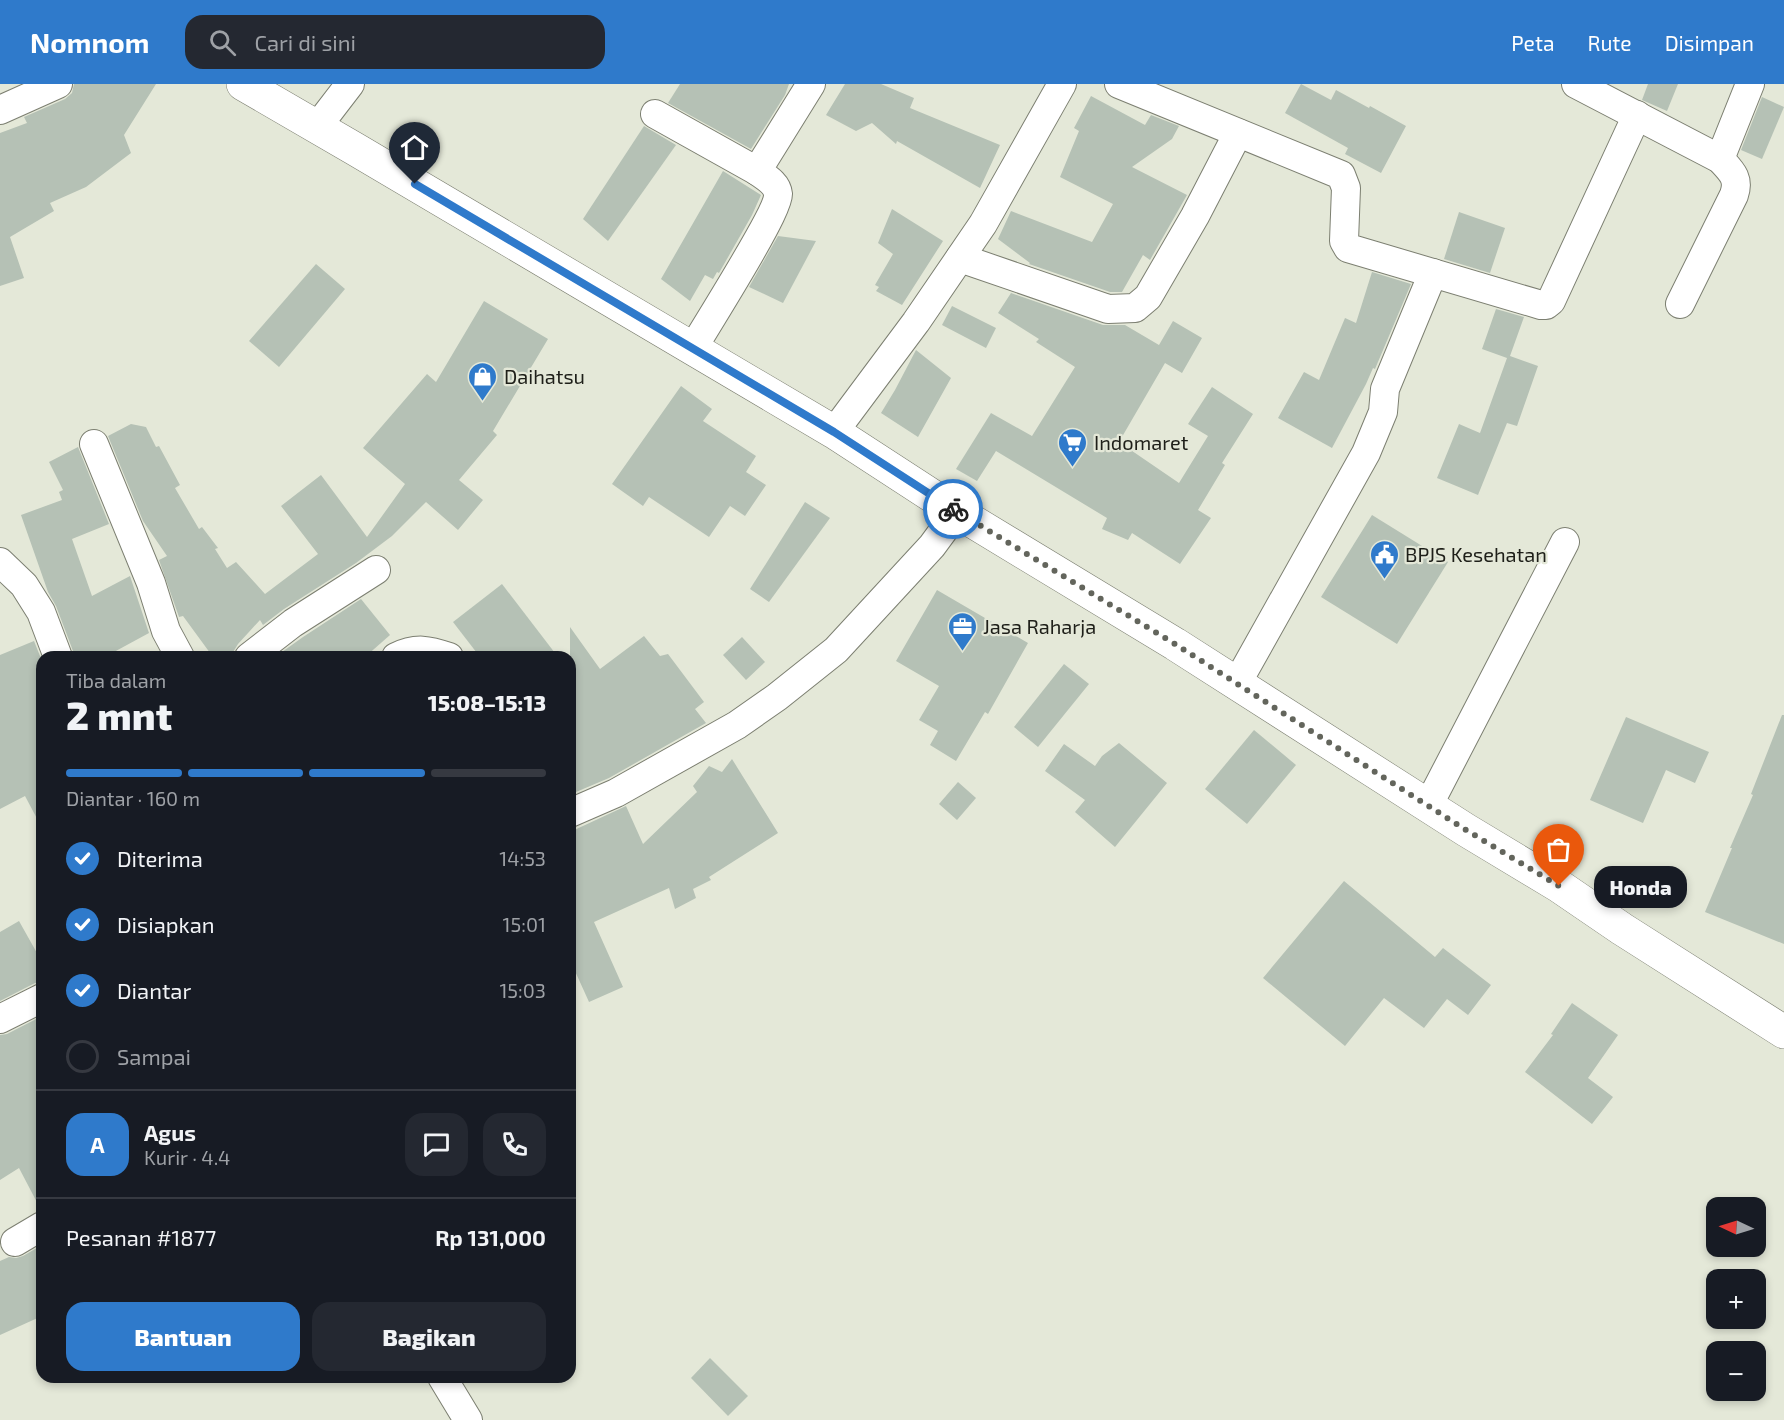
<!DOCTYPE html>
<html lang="id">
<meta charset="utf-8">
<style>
:root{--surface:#171b24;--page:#242831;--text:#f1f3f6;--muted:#9ea1a6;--line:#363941;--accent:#2f7acb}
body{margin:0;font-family:"Exo 2",sans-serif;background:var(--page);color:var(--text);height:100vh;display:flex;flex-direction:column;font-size:22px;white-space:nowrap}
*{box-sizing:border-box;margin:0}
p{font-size:20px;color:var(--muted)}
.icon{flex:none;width:33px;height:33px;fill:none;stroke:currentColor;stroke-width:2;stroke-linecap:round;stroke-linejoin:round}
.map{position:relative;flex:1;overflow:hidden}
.details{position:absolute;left:36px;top:567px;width:540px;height:732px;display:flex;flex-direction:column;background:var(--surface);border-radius:18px;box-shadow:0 3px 9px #0003}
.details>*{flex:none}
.needle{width:39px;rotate:274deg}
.buttons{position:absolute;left:1706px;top:1113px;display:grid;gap:12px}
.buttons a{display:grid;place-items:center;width:60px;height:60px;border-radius:12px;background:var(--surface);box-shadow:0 3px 9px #0003;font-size:30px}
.pin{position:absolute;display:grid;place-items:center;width:51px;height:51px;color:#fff;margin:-62px -26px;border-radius:50% 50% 50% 0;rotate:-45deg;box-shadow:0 0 6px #0007}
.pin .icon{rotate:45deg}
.courier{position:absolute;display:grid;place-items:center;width:60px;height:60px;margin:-30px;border:4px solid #2f7acb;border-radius:50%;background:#fff;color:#222;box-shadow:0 2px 8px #0007}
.bubble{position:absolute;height:42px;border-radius:18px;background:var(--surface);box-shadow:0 3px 9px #0003;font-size:20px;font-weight:800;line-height:42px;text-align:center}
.head em{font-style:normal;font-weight:800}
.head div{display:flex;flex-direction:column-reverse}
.head{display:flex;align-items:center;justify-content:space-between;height:102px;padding:0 30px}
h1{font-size:39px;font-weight:800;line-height:45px}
.bar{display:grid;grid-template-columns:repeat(4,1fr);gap:9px 6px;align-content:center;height:72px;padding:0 30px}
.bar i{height:8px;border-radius:4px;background:var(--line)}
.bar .active{background:var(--accent)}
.bar p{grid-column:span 4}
.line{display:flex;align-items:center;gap:15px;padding:0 30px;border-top:2px solid var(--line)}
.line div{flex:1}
.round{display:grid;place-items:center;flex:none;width:63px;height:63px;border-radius:18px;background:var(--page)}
ol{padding:0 30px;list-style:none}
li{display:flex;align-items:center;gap:18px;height:66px}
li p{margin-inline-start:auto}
li .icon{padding:6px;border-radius:50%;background:var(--accent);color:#fff;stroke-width:4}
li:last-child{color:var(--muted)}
li i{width:33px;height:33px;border:3px solid var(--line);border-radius:50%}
.cta{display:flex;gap:12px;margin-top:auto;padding:12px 30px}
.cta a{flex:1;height:69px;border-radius:18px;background:var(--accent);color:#fff;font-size:24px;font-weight:800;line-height:69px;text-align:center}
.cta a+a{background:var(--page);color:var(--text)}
header{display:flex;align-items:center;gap:36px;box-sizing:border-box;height:84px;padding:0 30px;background:var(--accent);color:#fff}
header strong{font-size:28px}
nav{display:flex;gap:33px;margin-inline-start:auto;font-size:21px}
.search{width:420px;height:54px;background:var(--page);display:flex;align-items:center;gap:15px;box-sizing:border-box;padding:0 21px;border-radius:18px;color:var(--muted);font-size:22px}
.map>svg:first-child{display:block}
.building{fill:#b5c1b5}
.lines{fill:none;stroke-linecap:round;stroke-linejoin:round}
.minor-casing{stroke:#7c7f71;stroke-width:30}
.trunk-casing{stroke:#7c7f71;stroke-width:34}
.minor{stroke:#fff;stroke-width:28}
.trunk{stroke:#fff;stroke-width:33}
.done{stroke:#63655c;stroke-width:6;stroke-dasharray:0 10.8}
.route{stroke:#2f7acb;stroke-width:8}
.labels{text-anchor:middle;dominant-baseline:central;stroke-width:4.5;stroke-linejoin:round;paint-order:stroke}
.poi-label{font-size:20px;fill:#1e1f19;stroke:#e4e8d8;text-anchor:start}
</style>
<header>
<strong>Nomnom</strong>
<div class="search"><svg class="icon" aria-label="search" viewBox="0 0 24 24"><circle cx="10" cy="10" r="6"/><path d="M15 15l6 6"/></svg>Cari di sini</div>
<nav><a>Peta</a><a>Rute</a><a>Disimpan</a></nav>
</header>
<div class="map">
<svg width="1784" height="1336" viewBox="0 0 1784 1336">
<rect width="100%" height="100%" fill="#e4e8d8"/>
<g class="building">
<path d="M74 0H156L124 51 131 69 86 103 50 119 54 127 10 153 24 194 0 202V49L27 39 24 33 65 15 72 9Z"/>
<path d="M680 0H789L785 11 751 65 668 19Z"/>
<path d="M845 0H881L914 14 910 24 1000 61 980 104 897 57 896 60 872 39 856 47 826 31Z"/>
<path d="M1301 0 1331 16 1336 6 1369 24 1370 22 1406 42 1381 89 1345 70 1348 64 1285 29Z"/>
<path d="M1648 0H1678L1667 27 1642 16Z"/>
<path d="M1091 12 1145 41 1151 31 1179 42 1172 55 1132 83 1187 111 1150 176 1143 171 1122 208H1110L1029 180 1030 179 998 155 1011 127 1092 158 1113 120 1060 93 1079 47 1074 44Z"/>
<path d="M1762 13 1784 23 1762 75 1741 66Z"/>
<path d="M644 42 676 61 608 157 583 135Z"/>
<path d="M723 87 761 111 752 131 719 189 717 188 713 195 705 191 690 217 661 195Z"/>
<path d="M892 125 943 157 902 221 876 207 879 203 875 201 893 170 878 159Z"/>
<path d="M1459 128 1505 144 1490 189 1444 175Z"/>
<path d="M778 152 816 157 783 219 749 203Z"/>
<path d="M316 180 345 205 279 283 249 257Z"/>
<path d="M1372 188 1411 200 1375 285 1373 284 1366 300 1332 364 1278 334 1304 288 1319 296 1345 234 1356 239Z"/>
<path d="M1011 209 1103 241H1125L1159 261 1173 237 1202 254 1182 289 1165 279 1119 358 1179 399 1208 352 1188 340 1212 303 1253 330 1222 379 1225 381 1198 426 1211 434 1180 480 1132 449 1128 456 1102 445 1107 434 996 367 977 397 956 385 991 329 1032 352 1075 283 1036 258 1039 255 998 229Z"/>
<path d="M484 217 548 255 493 347 497 351 459 396 483 416 458 446 426 418 392 452 356 479 284 525 263 541 260 536 238 560 230 573H213L183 532 179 533 159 476 167 472 143 437 108 352 131 340 146 343 156 363 159 362 180 401 175 404 199 445 202 443 218 464 215 465 227 484 236 478 265 510 318 470 281 422 321 391 367 453 405 400 363 364 427 290 436 298Z"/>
<path d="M952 222 996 244 986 264 942 241Z"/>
<path d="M1496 225 1524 233 1510 272 1538 282 1517 342 1507 339 1478 411 1437 394 1459 340 1480 349 1507 274 1482 265Z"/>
<path d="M916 266 951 294 918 353 881 329 895 306Z"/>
<path d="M681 302 712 325 703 337 756 372 746 388 766 401 745 432 730 422 709 453 649 413 643 422 612 400Z"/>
<path d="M78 363 109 440 72 455 92 512 130 492 149 549 114 568 116 573H74L73 567 56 522 48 508 21 431 62 416 59 408 63 406 49 378Z"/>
<path d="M805 418 830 434 769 518 750 505Z"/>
<path d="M1372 431 1448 478 1397 560 1321 513Z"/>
<path d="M502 500 558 573H480L453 538Z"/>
<path d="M937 506 1028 559 988 630 985 628 956 677 930 661 938 647 919 636 939 602 896 577Z"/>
<path d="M361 515 390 551 365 573H285L282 568 303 553Z"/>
<path d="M570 543 600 585 644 552 660 572 668 570 704 618 695 625 706 639 609 694 576 708 570 704Z"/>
<path d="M742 553 765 578 746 596 723 571Z"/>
<path d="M34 557 42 577V744L25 712 0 725V571Z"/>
<path d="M1064 580 1089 600 1038 663 1014 643Z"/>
<path d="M1782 631H1784V860L1705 828 1732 764H1730L1753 711 1751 710Z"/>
<path d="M1626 633 1709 668 1695 699 1666 686 1643 739 1590 716Z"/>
<path d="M1254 646 1296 681 1247 740 1205 705Z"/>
<path d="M1119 659 1167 699 1115 763 1075 728 1085 716 1045 687 1064 660 1095 682 1102 672Z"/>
<path d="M732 675 778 749 709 793 711 796 693 805 696 814 675 825 669 804 594 838 623 903 589 918 570 876V748L626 722 643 760 697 708 693 702 709 682 722 688Z"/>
<path d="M958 698 976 714 957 736 939 720Z"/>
<path d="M1344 797 1435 873 1443 864 1491 901 1468 931 1447 915 1424 944 1384 914 1345 962 1263 894Z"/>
<path d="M19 837 42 878V898L35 899 0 917V848Z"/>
<path d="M1572 919 1618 951 1588 994 1613 1013 1592 1040 1525 988 1553 951 1551 950Z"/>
<path d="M42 932V1126H41L19 1084 0 1096V951L7 950Z"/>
<path d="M42 1161V1232L0 1251V1177L9 1173 16 1174 23 1172Z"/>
<path d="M710 1274 748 1312 728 1332 691 1294Z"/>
</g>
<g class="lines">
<defs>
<g id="minor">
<path d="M1119 0 1341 91 1346 104 1344 157 1348 164 1541 221H1546L1551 217 1637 31"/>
<path d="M1576 0 1720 75C1731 87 1740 94 1734 111L1680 220"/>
<path d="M0 26 58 0"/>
<path d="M655 30 757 87"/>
<path d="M317 43 350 0"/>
<path d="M1720 75 1750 0"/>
<path d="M960 174 1108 225 1135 224 1148 213 1195 132 1238 49"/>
<path d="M693 264C706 242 779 127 778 110 777 99 765 93 757 87L811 0"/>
<path d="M834 348 916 238 983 140 1062 0"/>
<path d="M94 360 151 499 166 547 180 573"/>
<path d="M0 478 24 501 41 528 58 573"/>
<path d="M249 573 293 539 376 486"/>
<path d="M396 573C416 563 429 566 449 573"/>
<path d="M1236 601 1366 369 1383 328 1385 305 1433 189"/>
<path d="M1428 722 1565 458"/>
<path d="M570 729 616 709 737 641 777 613 836 566 932 462 957 428"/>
<path d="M0 935 42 914"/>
<path d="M15 1158 42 1142"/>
<path d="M442 1293 468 1336"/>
</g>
<path id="trunk" d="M243 0 355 65 834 348 957 428 1175 560 1466 746 1559 802 1622 845 1784 948"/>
</defs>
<use href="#minor" class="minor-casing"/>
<use href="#trunk" class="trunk-casing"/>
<use href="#minor" class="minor"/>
<use href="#trunk" class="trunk"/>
</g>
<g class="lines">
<path class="done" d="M953 425 1175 560 1466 746 1559 802"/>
<path class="route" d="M415 100 834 348 953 425"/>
</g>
<defs>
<symbol id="shop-pin" viewBox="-11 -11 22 30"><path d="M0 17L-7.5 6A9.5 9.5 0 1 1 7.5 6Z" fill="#2f7acb" stroke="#e4e8d8"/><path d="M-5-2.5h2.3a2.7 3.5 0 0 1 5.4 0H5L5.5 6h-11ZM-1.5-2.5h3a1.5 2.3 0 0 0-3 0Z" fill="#fff"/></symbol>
<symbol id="supermarket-pin" viewBox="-11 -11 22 30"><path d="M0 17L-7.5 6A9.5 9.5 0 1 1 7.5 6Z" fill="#2f7acb" stroke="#e4e8d8"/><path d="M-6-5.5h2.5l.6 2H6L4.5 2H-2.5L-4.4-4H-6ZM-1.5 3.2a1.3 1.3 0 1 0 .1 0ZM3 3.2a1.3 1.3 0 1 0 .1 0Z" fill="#fff"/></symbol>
<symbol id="civic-pin" viewBox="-11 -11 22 30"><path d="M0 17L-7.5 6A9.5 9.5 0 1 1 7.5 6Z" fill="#2f7acb" stroke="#e4e8d8"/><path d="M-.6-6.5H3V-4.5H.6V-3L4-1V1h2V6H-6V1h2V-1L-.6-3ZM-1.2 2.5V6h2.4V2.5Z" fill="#fff"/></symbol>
<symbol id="office-pin" viewBox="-11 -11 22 30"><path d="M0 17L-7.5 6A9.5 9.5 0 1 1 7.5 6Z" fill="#2f7acb" stroke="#e4e8d8"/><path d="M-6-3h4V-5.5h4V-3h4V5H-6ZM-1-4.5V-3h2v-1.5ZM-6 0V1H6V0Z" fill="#fff"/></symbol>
</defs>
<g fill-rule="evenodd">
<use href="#shop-pin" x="466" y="276" width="33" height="45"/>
<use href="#supermarket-pin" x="1056" y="342" width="33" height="45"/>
<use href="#civic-pin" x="1368" y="454" width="33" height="45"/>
<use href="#office-pin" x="946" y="526" width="33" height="45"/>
</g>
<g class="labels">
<g class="poi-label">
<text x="504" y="292">Daihatsu</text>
<text x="1094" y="358">Indomaret</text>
<text x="1405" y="470">BPJS Kesehatan</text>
<text x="983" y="542">Jasa Raharja</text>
</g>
</g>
</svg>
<div class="buttons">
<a><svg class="needle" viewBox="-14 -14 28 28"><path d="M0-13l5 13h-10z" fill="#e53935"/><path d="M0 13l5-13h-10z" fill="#9ea1a6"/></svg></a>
<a>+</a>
<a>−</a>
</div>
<div class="pin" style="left:1559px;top:802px;background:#ea580c"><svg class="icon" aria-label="bag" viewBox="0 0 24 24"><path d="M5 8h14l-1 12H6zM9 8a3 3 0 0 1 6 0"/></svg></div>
<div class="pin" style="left:415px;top:100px;background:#1f2937"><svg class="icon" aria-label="home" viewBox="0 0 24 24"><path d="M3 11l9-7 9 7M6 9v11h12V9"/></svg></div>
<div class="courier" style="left:953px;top:425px"><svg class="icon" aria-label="bike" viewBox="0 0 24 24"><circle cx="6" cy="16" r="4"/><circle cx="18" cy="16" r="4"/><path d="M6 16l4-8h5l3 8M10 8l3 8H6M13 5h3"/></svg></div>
<div class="bubble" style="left:1594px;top:782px;width:93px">Honda</div>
<section class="details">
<div class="head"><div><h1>2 mnt</h1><p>Tiba dalam</p></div><em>15:08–15:13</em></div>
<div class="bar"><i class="active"></i><i class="active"></i><i class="active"></i><i></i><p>Diantar · 160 m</p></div>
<ol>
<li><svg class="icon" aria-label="check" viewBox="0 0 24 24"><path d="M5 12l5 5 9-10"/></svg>Diterima<p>14:53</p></li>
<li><svg class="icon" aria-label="check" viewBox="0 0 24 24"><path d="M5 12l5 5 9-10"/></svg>Disiapkan<p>15:01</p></li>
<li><svg class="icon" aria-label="check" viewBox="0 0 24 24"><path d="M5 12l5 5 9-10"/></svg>Diantar<p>15:03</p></li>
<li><i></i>Sampai</li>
</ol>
<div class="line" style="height:108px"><b class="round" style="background:var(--accent);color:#fff">A</b><div><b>Agus</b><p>Kurir · 4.4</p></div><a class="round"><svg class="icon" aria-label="chat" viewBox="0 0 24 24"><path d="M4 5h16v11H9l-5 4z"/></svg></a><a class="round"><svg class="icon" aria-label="phone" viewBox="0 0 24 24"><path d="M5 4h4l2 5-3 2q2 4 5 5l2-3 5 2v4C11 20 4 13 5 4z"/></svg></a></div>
<div class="line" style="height:78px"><div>Pesanan #1877</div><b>Rp 131,000</b></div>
<div class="cta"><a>Bantuan</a><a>Bagikan</a></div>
</section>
</div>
